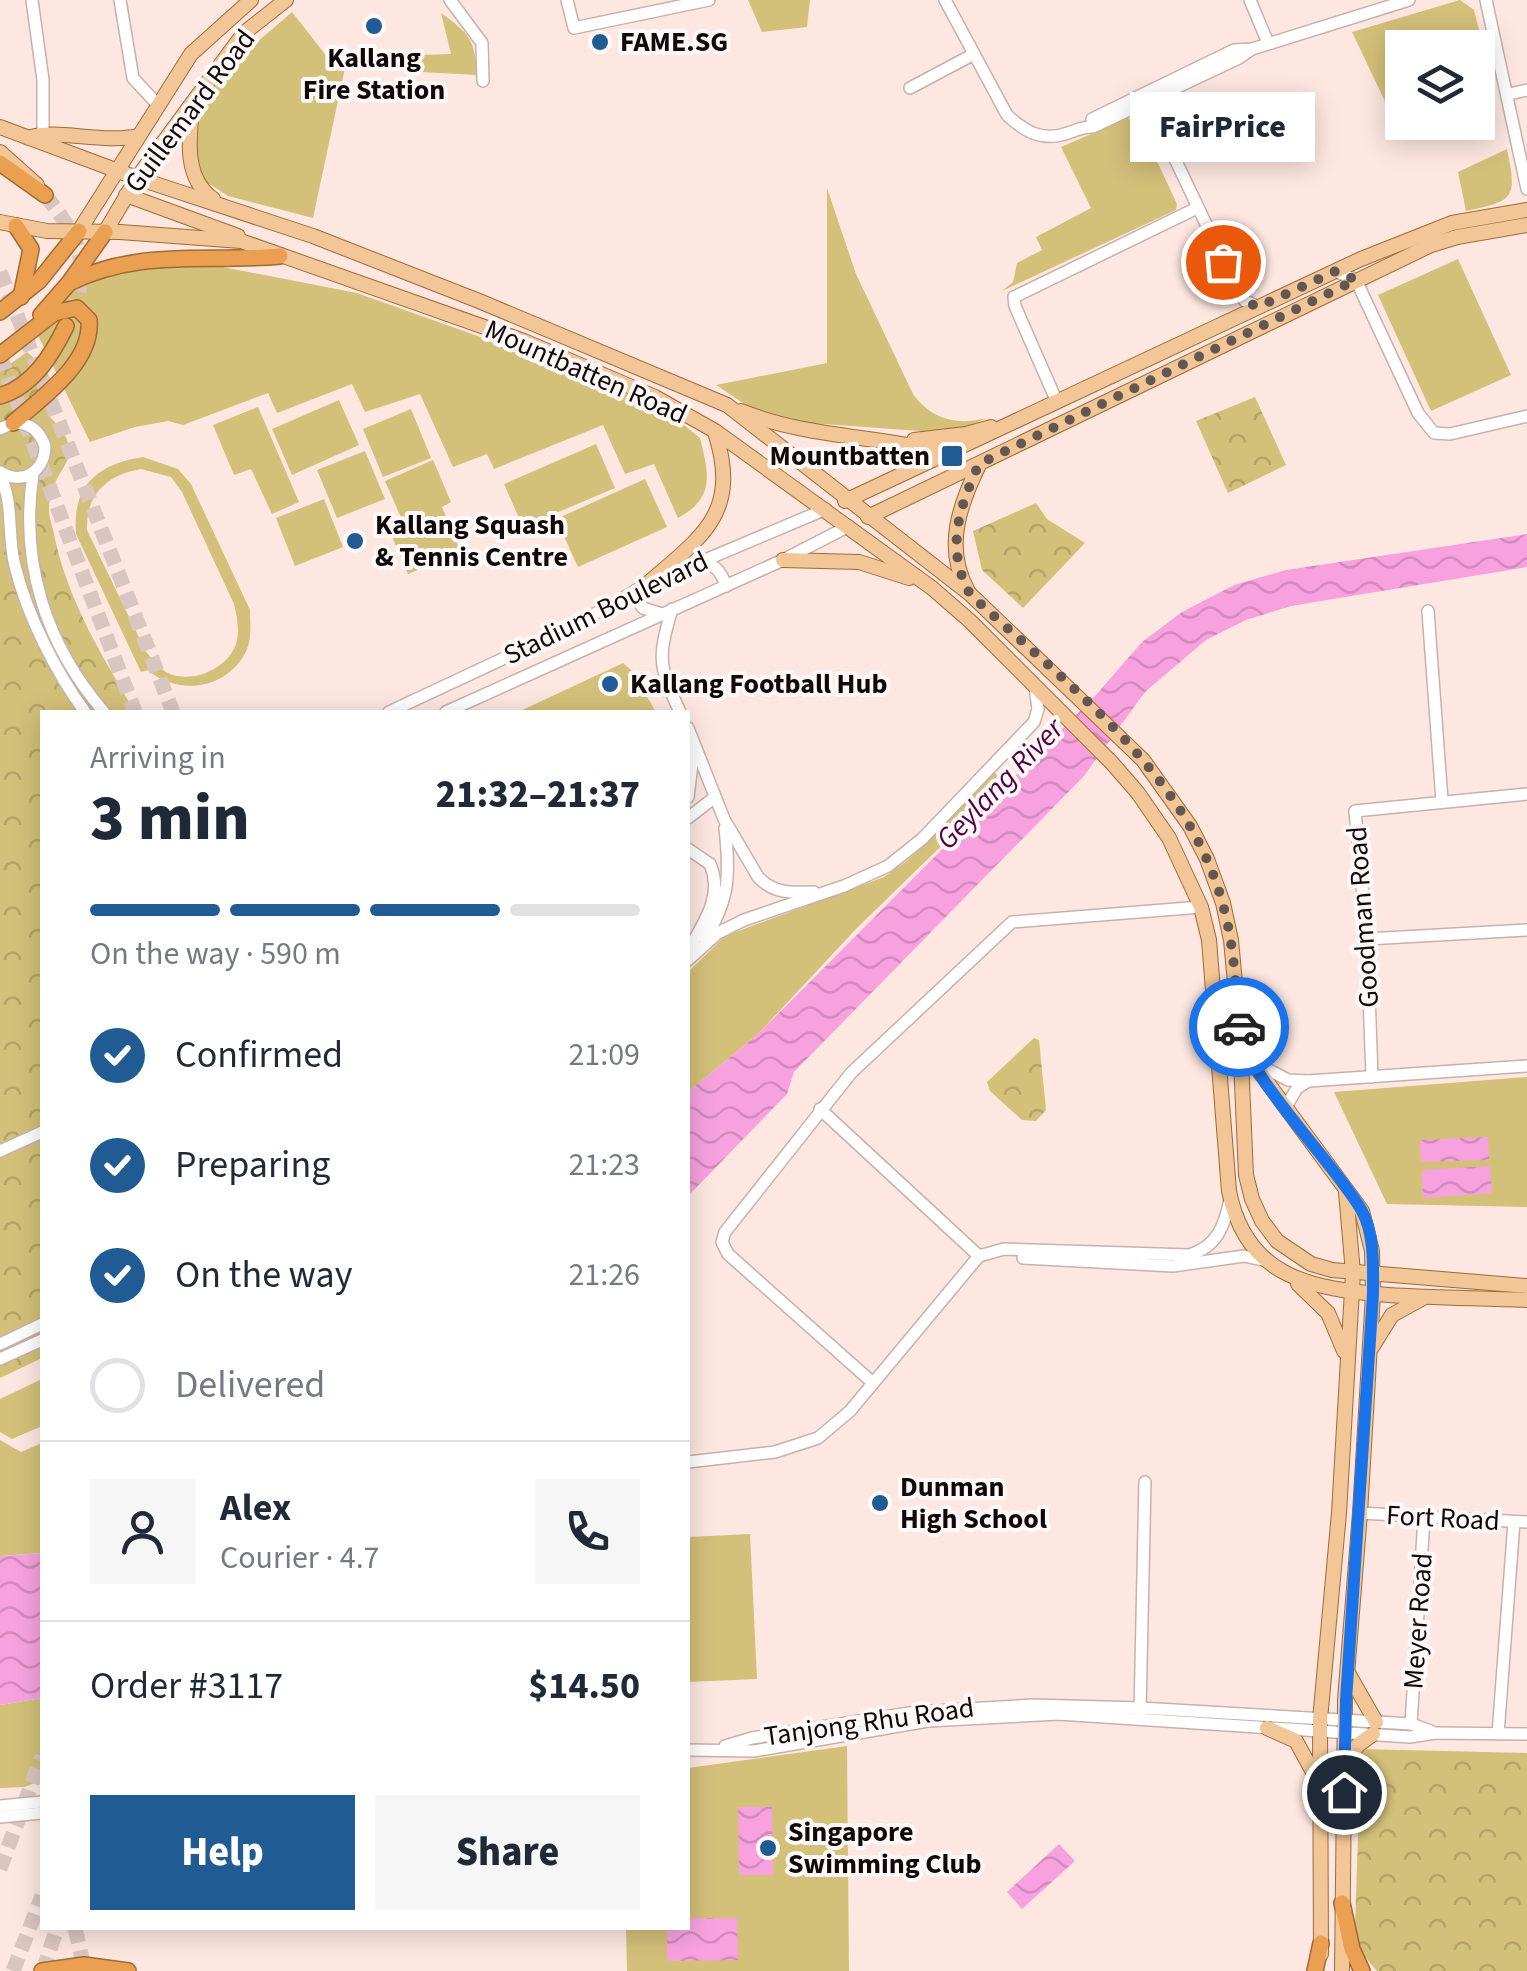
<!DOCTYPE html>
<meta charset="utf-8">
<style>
:root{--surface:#fff;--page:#f6f6f7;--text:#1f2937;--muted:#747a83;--line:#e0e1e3;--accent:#205c93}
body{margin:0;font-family:"Source Sans 3",sans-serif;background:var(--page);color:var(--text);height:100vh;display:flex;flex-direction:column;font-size:38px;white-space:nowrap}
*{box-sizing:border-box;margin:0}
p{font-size:32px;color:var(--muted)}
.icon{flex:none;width:55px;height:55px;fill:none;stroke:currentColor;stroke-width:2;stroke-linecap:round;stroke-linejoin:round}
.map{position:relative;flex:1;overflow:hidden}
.panel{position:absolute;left:40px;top:710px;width:650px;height:1220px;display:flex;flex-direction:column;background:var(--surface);border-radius:0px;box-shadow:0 5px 25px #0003}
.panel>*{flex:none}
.tools{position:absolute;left:1385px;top:30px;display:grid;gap:20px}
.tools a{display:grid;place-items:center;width:110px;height:110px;border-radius:0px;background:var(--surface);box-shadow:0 5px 25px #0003;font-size:50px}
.pin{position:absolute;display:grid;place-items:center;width:85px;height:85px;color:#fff;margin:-42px;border:5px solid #fff;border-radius:50%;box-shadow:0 2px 10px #0007}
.courier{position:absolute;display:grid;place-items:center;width:100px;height:100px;margin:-50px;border:8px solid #1a73e8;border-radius:50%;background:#fff;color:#222;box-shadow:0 2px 12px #0007}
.bubble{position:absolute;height:70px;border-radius:0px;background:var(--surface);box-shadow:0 5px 25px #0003;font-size:32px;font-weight:800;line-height:70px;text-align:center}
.head em{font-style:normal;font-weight:800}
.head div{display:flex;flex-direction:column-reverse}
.head{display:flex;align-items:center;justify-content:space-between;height:170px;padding:0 50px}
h1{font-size:65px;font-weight:800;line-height:75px}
.bar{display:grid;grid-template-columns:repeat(4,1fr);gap:15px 10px;align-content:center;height:120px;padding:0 50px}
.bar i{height:12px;border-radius:8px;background:var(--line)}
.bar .active{background:var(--accent)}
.bar p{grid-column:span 4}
.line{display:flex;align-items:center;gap:25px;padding:0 50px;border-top:2px solid var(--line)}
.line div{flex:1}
.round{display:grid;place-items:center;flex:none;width:105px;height:105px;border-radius:0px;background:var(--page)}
ol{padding:0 50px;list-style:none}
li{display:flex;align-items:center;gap:30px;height:110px}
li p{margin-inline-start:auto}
li .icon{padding:10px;border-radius:50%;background:var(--accent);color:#fff;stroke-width:4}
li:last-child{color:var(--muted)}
li i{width:55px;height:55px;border:5px solid var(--line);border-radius:50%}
.button{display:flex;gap:20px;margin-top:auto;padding:20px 50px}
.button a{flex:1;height:115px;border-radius:0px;background:var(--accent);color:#fff;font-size:40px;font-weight:800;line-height:115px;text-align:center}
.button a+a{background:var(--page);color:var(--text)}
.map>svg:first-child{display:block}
.grass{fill:#d3c079;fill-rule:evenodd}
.forest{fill:url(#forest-crowns)}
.water{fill:url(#water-waves)}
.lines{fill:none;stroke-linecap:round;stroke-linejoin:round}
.highway-tunnel{stroke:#dac6c0;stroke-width:15;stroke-dasharray:15 8;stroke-linecap:butt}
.minor-casing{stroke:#c7b1ab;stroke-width:14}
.major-casing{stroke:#9e6b37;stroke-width:16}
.highway-casing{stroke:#9e6b37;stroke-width:18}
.minor{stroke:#fff;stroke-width:11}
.major{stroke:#f2c696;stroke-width:14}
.highway{stroke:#eaa050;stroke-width:15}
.done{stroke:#635754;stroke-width:10;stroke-dasharray:0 18}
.route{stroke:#1a73e8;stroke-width:12}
.poi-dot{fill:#205c93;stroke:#fef9f8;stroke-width:4}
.labels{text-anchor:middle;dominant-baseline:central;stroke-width:8;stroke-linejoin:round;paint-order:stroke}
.poi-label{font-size:28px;font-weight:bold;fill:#100908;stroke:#fef9f8;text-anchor:start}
.street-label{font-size:28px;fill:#100908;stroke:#fef9f8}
.water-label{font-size:30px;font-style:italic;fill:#4e0140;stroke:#fef9f8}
</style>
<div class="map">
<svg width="1527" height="1971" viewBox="0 0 1527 1971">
<defs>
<pattern id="forest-crowns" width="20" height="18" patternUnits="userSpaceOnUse" patternTransform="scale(2.5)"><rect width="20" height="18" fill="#d3c079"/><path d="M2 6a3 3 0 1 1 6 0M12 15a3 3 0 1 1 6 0" fill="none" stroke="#b4a467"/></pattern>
<pattern id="water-waves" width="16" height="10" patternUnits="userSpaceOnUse" patternTransform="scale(2.5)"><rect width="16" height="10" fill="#f7a2df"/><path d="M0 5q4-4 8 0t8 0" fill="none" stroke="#d38abe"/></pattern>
</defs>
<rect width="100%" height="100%" fill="#fee7e1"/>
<g class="grass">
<path d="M748 0H810L807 27 762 32Z"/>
<path d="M1460 0 1474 10 1494 90 1478 98V48H1402V122L1427 123 1401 135 1352 32Z"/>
<path d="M292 12 328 58 451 54 441 13C470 34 475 40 477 75L345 68 313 218 228 196 205 181C202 171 197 160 195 150 187 93 255 45 292 12Z"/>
<path d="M1128 118 1141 127 1177 204 1176 210 1002 291 1013 282 1017 263 1042 250 1036 237 1091 208 1061 147Z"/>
<path d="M1507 149C1517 198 1515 201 1466 211L1458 172Z"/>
<path d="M827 188 856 274 913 394C931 419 957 426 986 418L969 426 934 432 809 423 777 418 749 407 716 385 827 363Z"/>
<path d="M176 258 357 293 649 397 700 438C709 474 715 498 678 518L654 464 625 474 603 425 494 469 487 454 453 467 420 394 365 412 352 384 277 413 268 393 183 425 168 421 135 427 90 442 33 325 69 283Z"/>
<path d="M1458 259 1511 375 1431 411 1378 295Z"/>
<path d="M339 400 359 445 292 475 272 429Z"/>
<path d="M258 407 299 502 272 514 251 469 234 475 213 425Z"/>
<path d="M411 409 431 458 383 477 363 429Z"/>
<path d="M596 444 615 488 523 527 504 484Z"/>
<path d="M365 451 385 499 337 518 317 470Z"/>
<path d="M143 457 178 469 191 484 250 610C250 623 252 637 247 649 230 689 178 697 148 670L141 672 76 534C72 486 97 464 143 457ZM141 469 171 477 182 492 234 604C237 617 240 631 236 644 227 669 194 683 170 674 160 670 153 660 146 652L87 530C86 495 106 475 141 469Z"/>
<path d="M433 460 451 502 442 507 461 552 408 574 389 529 403 522 385 481Z"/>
<path d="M645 479 667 527 578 567 556 519Z"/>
<path d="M324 499 343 547 295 566 276 518Z"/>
<path d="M623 663 632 671 656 712H518Z"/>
<path d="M993 772 1007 782 856 929 758 1034 688 1092V972L725 936 884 877 908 860Z"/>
<path d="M1527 1077V1207L1387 1204 1334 1092Z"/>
<path d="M42 1379V1426L12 1439 0 1432V1399Z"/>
<path d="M0 1440 21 1452 42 1443V1553L0 1556Z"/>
<path d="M750 1534 757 1679 688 1682V1537Z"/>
<path d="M42 1698V1780L25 1787 0 1788V1705Z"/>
<path d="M847 1746 849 1971H627L626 1928H688V1768Z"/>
</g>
<g class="forest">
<path d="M27 352C53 374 56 381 48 415 95 461 50 463 49 509 49 519 54 530 55 539 69 603 103 657 135 712H42V1358L0 1378V371Z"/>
<path d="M1255 397 1286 465 1228 493 1196 421Z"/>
<path d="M1036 503 1047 519 1085 543 1023 608 982 570 973 531Z"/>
<path d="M1034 1038 1039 1040 1046 1110 1036 1121 1022 1120 990 1091 987 1082Z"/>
<path d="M1361 1749 1527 1753V1971H1377L1361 1952 1355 1925Z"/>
</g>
<g class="water">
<path d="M1527 534V567L1291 606 1246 620 1206 640 1145 692 1084 776 794 1072 787 1094 688 1196V1092L758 1034 1095 696 1142 642 1182 612 1234 585 1286 570Z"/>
<path d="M1488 1137 1489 1160 1421 1162 1420 1140Z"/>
<path d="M1490 1166 1492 1193 1423 1198 1422 1170Z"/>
<path d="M42 1553V1698L0 1705V1556Z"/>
<path d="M738 1807H772L773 1875H739Z"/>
<path d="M1059 1844 1075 1861 1022 1909 1007 1892Z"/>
<path d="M688 1918H737L738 1960 667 1961V1928H688Z"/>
</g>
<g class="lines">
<g class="highway-tunnel">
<path d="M45 195C79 237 93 264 70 317"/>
<path d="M0 272 173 712"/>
<path d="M0 356 135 712"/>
<path d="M0 1869 42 1756"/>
<path d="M75 1928 85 1971"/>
<path d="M13 1971 42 1896"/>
<path d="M43 1971 57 1928"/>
</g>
<defs>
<g id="minor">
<path d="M32 0 43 80V134"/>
<path d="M120 0 133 78 157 104"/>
<path d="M450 0 482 43 483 81"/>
<path d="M567 0 574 28 709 0"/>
<path d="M945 0 1007 115C1025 132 1043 142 1068 133 1078 130 1082 126 1093 127L1239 58 1252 49"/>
<path d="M1250 0 1268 43"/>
<path d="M1486 0 1527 189"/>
<path d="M910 88 974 54"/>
<path d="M1144 94 1237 289 1245 301 1259 307"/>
<path d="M1509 94 1527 90"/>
<path d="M1092 119 1234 50 1252 49 1409 0"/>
<path d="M1335 271 1356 280 1418 413 1434 433 1450 434 1527 416"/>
<path d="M1057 402 1015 306 1014 297 1197 208"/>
<path d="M0 429C20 418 37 424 45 446 45 471 23 486 0 472"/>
<path d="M33 474C20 562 45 644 104 712"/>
<path d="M0 475C14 502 7 536 15 566 27 615 55 671 85 712"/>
<path d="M698 563C715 563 721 571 726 586"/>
<path d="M636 590 635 597 643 608 662 614"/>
<path d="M672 609C657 659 659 666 680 712"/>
<path d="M1428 611 1442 801"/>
<path d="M389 712 573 626 646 585 826 509"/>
<path d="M446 712 783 560 849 526"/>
<path d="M688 728 724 819 758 877C774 894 792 893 814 892"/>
<path d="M688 797 694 748"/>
<path d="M688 818 715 797"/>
<path d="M688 849 710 864C724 896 703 924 688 951"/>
<path d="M705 939C730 898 730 874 725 828"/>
<path d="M1367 939 1527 930"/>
<path d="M688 960 718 933 744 920 844 886 888 866 922 839 1034 722 1038 709 1035 687"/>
<path d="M1254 1062 1288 1080 1308 1081 1527 1066"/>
<path d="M1372 1077 1367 939 1355 811 1527 794"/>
<path d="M1286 1107 1297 1088 1308 1081"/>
<path d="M820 1109 979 1256"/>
<path d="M0 1151 42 1132"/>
<path d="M1023 1258 1173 1266 1244 1256 1267 1261"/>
<path d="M0 1344 42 1324"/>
<path d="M0 1359 42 1340"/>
<path d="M873 1383 728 1254 722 1242 725 1232 851 1073 1012 922 1201 907"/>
<path d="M688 1462 775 1452 818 1438 850 1411 979 1256 1004 1249 1189 1255C1217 1247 1225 1225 1230 1199"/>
<path d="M1360 1513 1527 1522"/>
<path d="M1140 1712 1145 1482"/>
<path d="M1411 1724 1424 1518"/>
<path d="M1498 1734 1514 1522"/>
<path d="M725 1746 752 1738 916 1712 1033 1705 1140 1708 1411 1724 1431 1731"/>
<path d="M688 1750 754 1751 928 1721 1058 1714 1410 1737 1435 1733 1527 1734"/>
<path d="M0 1806 42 1802"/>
<path d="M0 1817 42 1813"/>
</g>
<g id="major">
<path d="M192 108C189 140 184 178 213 199"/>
<path d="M0 127 137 178 313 236 479 301 727 405 970 594 1143 760 1190 826 1207 859 1223 903 1231 940 1240 1037 1246 1175 1252 1199 1262 1221 1277 1241 1311 1264 1332 1270 1527 1286"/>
<path d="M29 138C54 128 103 144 138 136"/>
<path d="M0 152 37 185"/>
<path d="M126 195 238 236"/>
<path d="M0 222 47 231 120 232 241 241 524 341 655 397 715 431 932 588 970 621 1112 763 1138 793 1169 838 1201 907 1209 940 1229 1191C1246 1278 1312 1289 1388 1295 1434 1298 1481 1298 1527 1300"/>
<path d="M79 231 191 54 251 0"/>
<path d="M105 232 137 178 244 33 286 0"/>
<path d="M741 411C810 439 880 435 950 454"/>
<path d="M914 440 966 434 991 427"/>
<path d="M845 501 1361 259 1452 223 1527 210"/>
<path d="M868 517 1431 245 1457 237 1527 225"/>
<path d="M783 560 859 562 909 578"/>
<path d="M646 585C702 536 741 514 715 432"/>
<path d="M967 589C944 547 960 504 979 465"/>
<path d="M1244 1046 1250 1059 1362 1211 1372 1251 1373 1294 1360 1513 1345 1700 1342 1971"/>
<path d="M1298 1284 1328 1313 1344 1351"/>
<path d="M1372 1347 1392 1315 1423 1298"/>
<path d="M1348 1673 1376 1722"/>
<path d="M1267 1728 1296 1741 1319 1783"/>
<path d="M1344 1766 1358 1745 1373 1734"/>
<path d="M1321 1954 1320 1720 1339 1513 1353 1273 1346 1192"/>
</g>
<g id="highway">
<path d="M0 163 45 195"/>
<path d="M16 226 31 249 21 297"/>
<path d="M69 283C140 248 205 263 280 256"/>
<path d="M0 312 39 281 79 231"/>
<path d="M41 315 69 283 105 232"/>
<path d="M0 355 54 313 77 308 89 320C93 363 41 398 13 423"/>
<path d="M0 396C33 386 52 355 66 326"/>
<path d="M1342 1903 1352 1949 1362 1971"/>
<path d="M42 1971 84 1965 128 1971"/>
<path d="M1315 1971 1321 1943"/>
</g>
</defs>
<use href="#minor" class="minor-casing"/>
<use href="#major" class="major-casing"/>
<use href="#highway" class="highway-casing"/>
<use href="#minor" class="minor"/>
<use href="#major" class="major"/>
<use href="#highway" class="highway"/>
</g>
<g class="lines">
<path class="done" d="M1223 262 1244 301 1258 307 1336 271 1356 280 979 464C959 508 945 549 970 594 1065 683 1188 773 1223 905 1234 945 1236 986 1239 1027"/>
<path class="route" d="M1239 1027C1243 1073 1336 1165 1362 1211 1375 1235 1373 1267 1373 1294L1346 1700 1344 1792"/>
</g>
<g class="poi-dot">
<circle cx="374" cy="26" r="10"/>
<circle cx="600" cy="42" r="10"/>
<rect x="940" y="444" width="24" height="24" rx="5"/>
<circle cx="355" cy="541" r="10"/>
<circle cx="610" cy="684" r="10"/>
<circle cx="880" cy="1503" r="10"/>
<circle cx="768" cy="1848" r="10"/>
</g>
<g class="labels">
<g class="poi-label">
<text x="620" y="42">FAME.SG</text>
<text x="374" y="58" text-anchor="middle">Kallang<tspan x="374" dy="32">Fire Station</tspan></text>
<text x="930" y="456" text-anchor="end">Mountbatten</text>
<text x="375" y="525">Kallang Squash<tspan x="375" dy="32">&amp; Tennis Centre</tspan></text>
<text x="630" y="684">Kallang Football Hub</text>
<text x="900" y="1487">Dunman<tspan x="900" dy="32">High School</tspan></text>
<text x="788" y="1832">Singapore<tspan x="788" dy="32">Swimming Club</tspan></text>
</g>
<g class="street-label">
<text transform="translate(190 111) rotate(-53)">Guillemard Road</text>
<text transform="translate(586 372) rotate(24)">Mountbatten Road</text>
<text transform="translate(606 608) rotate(-26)">Stadium Boulevard</text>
<text transform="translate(1363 917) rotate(-94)">Goodman Road</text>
<text transform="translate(1443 1518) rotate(3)">Fort Road</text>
<text transform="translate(1418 1621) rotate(-86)">Meyer Road</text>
<text transform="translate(869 1722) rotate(-8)">Tanjong Rhu Road</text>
</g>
<g class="water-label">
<text transform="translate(1000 784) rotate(-46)">Geylang River</text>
</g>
</g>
</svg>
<div class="tools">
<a><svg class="icon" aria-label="layers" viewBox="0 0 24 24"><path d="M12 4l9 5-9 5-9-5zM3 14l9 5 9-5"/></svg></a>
</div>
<div class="pin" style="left:1223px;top:262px;background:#ea580c"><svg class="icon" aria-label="bag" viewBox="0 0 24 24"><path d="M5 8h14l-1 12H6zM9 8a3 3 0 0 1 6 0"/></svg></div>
<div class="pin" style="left:1344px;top:1792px;background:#1f2937"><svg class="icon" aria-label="home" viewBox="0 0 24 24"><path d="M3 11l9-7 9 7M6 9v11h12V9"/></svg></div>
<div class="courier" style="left:1239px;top:1027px"><svg class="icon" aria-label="car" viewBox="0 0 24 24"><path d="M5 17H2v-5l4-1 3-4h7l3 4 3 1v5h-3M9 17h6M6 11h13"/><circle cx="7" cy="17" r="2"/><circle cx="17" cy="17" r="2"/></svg></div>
<div class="bubble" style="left:1130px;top:92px;width:185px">FairPrice</div>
<section class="panel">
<div class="head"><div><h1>3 min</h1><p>Arriving in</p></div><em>21:32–21:37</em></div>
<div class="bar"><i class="active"></i><i class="active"></i><i class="active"></i><i></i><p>On the way · 590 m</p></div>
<ol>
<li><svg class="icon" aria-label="check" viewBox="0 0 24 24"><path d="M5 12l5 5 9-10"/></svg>Confirmed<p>21:09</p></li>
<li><svg class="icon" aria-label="check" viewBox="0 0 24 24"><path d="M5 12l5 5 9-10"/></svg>Preparing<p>21:23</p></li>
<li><svg class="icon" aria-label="check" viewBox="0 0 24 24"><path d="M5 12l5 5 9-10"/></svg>On the way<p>21:26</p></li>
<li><i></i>Delivered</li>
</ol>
<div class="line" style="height:180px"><a class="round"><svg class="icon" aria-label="person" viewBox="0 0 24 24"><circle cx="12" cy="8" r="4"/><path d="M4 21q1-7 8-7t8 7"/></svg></a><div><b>Alex</b><p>Courier · 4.7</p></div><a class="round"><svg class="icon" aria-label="phone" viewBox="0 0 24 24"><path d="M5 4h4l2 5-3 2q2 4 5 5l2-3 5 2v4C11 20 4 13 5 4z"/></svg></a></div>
<div class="line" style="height:130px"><div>Order #3117</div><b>$14.50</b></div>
<div class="button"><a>Help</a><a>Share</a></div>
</section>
</div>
